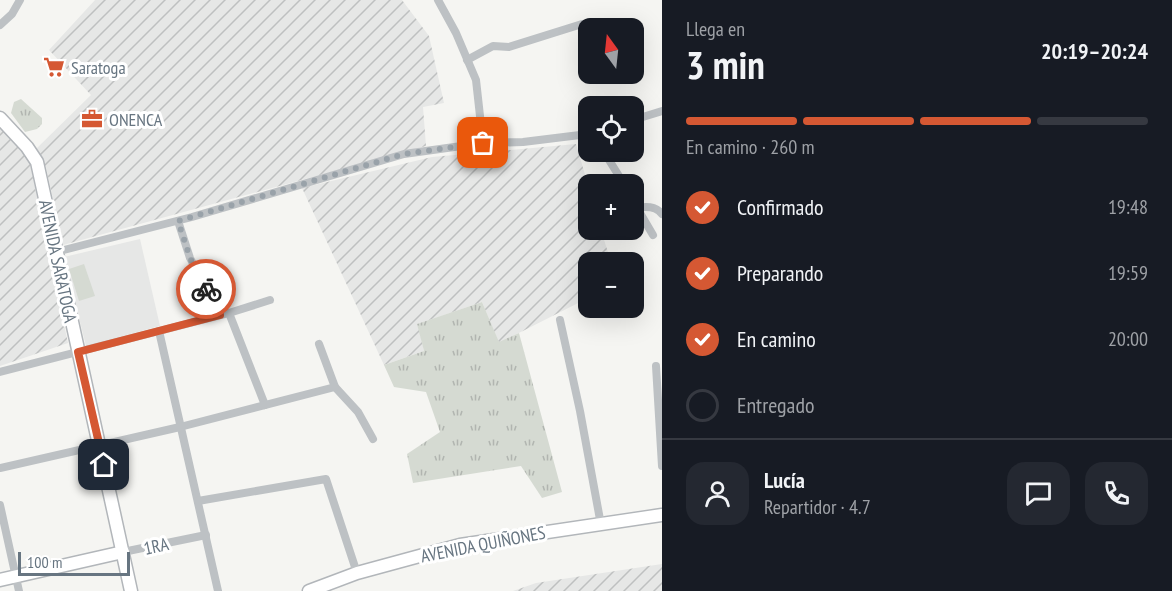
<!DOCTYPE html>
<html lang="es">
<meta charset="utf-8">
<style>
:root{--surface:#171b24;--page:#242831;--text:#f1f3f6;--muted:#9ea1a6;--line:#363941;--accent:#d55833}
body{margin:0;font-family:"PT Sans Narrow",sans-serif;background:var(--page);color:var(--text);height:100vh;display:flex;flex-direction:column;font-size:22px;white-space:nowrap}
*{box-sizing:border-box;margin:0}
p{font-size:20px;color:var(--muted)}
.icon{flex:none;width:33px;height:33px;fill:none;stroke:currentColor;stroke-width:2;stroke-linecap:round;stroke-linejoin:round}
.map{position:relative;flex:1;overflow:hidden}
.sheet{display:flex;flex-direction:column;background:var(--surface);width:510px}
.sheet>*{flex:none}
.needle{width:39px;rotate:345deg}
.fabs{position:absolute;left:578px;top:18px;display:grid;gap:12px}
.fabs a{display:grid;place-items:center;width:66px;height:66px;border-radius:12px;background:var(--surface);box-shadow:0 6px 24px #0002;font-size:30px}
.scale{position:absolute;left:18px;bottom:15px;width:112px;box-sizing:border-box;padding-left:6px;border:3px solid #677581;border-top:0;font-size:16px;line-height:21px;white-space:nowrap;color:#677581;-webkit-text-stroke:4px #fff;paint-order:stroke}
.pin{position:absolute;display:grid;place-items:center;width:51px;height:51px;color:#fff;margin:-26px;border-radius:12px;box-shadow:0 3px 9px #0006}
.courier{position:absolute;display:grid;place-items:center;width:60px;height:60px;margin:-30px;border:4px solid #d55833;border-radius:50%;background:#fff;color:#222;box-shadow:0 2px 8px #0007}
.headline em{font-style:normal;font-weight:700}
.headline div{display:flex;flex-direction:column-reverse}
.headline{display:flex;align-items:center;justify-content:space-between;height:102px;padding:0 24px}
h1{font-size:39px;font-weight:700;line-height:45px}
.bar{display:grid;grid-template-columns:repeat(4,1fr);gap:9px 6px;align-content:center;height:72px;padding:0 24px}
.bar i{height:8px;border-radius:4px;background:var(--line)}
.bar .active{background:var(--accent)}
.bar p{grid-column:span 4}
.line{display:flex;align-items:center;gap:15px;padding:0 24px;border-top:2px solid var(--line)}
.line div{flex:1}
.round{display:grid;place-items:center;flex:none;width:63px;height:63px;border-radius:18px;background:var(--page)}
ol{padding:0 24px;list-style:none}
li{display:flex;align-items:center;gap:18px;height:66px}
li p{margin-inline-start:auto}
li .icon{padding:6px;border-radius:50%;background:var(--accent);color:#fff;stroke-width:4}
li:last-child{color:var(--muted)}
li i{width:33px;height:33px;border:3px solid var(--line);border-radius:50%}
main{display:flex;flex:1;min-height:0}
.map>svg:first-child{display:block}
.built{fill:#e6e7e6}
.industrial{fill:url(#industrial-furrows)}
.grass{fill:url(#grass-tufts)}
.park{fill:#d5dad2}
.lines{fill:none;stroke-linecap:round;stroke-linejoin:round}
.secondary-casing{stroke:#b2b6ba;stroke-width:15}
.street{stroke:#bdc1c4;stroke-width:8}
.secondary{stroke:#fff;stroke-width:12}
.done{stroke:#99a2a9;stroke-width:6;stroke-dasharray:0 10.8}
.route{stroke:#d55833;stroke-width:8}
.labels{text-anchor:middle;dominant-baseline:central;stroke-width:6;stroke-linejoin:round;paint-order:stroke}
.poi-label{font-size:18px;fill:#677581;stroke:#fff;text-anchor:start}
.street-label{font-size:18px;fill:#677581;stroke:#fff}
</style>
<main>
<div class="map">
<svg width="662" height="591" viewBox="0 0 662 591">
<defs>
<pattern id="industrial-furrows" width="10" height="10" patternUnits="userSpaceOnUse" patternTransform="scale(1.5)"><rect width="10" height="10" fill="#e6e7e6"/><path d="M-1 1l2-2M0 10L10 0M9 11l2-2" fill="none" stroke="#bec0c0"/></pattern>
<pattern id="grass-tufts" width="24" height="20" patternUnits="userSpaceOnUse" patternTransform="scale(1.5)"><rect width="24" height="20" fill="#d5dad2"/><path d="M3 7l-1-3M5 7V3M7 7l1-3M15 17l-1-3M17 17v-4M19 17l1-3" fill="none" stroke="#b1b5b0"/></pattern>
</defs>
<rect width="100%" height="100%" fill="#f5f5f2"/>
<path class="built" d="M140 239 160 326 86 346 64 257Z"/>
<g class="industrial">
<path d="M95 0H402L429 36 444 103 423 107 426 146 63 245 46 167 36 149 91 95 49 50Z"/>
<path d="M0 128 23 151 30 164 68 343 0 366Z"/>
<path d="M576 144 588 185V230H601L611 262H588V298L499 343 482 302 418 324 424 351 384 365 302 188 432 157Z"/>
<path d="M662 564V591H513L536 583Z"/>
</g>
<g class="grass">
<path d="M21 99 42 118V124L37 129 25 132 11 113 14 102Z"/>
<path d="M482 302 499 342 519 333 562 492 542 498 521 466 413 483 407 454 440 432 426 392 394 387 384 365 424 351 417 324Z"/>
</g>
<path class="park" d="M84 264 95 296 79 301 69 269Z"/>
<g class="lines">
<defs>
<g id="secondary">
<path d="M0 118 27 147 37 162 131 591"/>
<path d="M0 580 123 552"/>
<path d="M309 591 357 573 460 545 662 515"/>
</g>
</defs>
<use href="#secondary" class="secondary-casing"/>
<g class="street">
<path d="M438 0 456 33 476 80 483 143"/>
<path d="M0 25 12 14 20 0"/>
<path d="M467 60 493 46 509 47 582 24"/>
<path d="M633 120 662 111"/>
<path d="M604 152 624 184"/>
<path d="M633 201 653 235"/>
<path d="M637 208C647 206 656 206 662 214"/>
<path d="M178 221 190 258 220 315"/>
<path d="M56 252 192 217 404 154 483 143 523 142 588 134"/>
<path d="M229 313 265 405"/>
<path d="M560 320 580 411 601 525"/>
<path d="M159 331 218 591"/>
<path d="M319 344 335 387 358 412 373 439"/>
<path d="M656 366 662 466"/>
<path d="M0 372 229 313 270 300"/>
<path d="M0 468 180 427 335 387"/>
<path d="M198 501 326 479 357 573"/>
<path d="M0 505 19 591"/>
<path d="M123 552 206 535"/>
</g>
<use href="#secondary" class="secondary"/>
</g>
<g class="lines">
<path class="done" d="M206 289 190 258 178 221 404 154 483 143"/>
<path class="route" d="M104 465 78 352 220 315 206 289"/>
</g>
<defs>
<symbol id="supermarket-bare" viewBox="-9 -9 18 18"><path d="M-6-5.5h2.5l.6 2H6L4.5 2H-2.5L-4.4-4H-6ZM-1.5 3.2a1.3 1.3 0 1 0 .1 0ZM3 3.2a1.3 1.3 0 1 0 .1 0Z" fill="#d55833" stroke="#fff" stroke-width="2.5" paint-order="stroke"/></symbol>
<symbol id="office-bare" viewBox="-9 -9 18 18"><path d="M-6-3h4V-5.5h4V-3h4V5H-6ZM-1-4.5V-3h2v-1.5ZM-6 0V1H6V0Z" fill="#d55833" stroke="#fff" stroke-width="2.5" paint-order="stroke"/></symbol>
</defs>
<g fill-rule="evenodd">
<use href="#supermarket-bare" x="39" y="52" width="30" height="30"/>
<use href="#office-bare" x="77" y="104" width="30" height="30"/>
</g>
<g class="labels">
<g class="poi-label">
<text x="71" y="67">Saratoga</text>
<text x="109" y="119">ONENCA</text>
</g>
<g class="street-label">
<text transform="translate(58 261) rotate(78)">AVENIDA SARATOGA</text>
<text transform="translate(483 544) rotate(-11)">AVENIDA QUIÑONES</text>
<text transform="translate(156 546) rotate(-12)">1RA</text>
</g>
</g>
</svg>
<div class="fabs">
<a><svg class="needle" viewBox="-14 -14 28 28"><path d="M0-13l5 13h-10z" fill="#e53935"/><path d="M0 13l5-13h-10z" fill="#9ea1a6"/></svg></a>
<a><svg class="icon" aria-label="locate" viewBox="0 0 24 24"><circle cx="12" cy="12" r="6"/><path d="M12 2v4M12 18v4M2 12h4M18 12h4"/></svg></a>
<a>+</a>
<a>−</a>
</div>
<div class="scale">100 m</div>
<div class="pin" style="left:483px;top:143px;background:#ea580c"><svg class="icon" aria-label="bag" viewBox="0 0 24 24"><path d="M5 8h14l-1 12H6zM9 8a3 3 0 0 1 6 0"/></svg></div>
<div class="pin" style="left:104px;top:465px;background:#1f2937"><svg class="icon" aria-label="home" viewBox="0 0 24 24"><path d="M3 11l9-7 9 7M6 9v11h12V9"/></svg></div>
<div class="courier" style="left:206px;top:289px"><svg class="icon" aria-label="bike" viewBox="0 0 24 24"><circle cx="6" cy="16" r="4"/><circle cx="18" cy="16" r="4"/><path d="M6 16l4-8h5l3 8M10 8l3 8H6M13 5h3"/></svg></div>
</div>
<section class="sheet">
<div class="headline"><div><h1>3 min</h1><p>Llega en</p></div><em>20:19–20:24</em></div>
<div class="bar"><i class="active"></i><i class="active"></i><i class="active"></i><i></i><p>En camino · 260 m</p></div>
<ol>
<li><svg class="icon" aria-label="check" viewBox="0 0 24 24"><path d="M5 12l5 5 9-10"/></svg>Confirmado<p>19:48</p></li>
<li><svg class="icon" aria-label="check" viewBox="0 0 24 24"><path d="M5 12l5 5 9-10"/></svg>Preparando<p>19:59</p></li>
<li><svg class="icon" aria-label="check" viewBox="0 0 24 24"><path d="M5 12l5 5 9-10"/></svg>En camino<p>20:00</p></li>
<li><i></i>Entregado</li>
</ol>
<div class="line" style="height:108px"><a class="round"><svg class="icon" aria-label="person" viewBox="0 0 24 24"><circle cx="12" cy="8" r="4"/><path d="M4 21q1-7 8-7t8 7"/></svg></a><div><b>Lucía</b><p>Repartidor · 4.7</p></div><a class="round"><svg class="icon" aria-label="chat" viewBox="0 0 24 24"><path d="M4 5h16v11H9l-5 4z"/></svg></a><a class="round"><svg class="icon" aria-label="phone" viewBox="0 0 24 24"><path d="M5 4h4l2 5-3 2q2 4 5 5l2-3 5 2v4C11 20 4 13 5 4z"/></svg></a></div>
</section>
</main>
